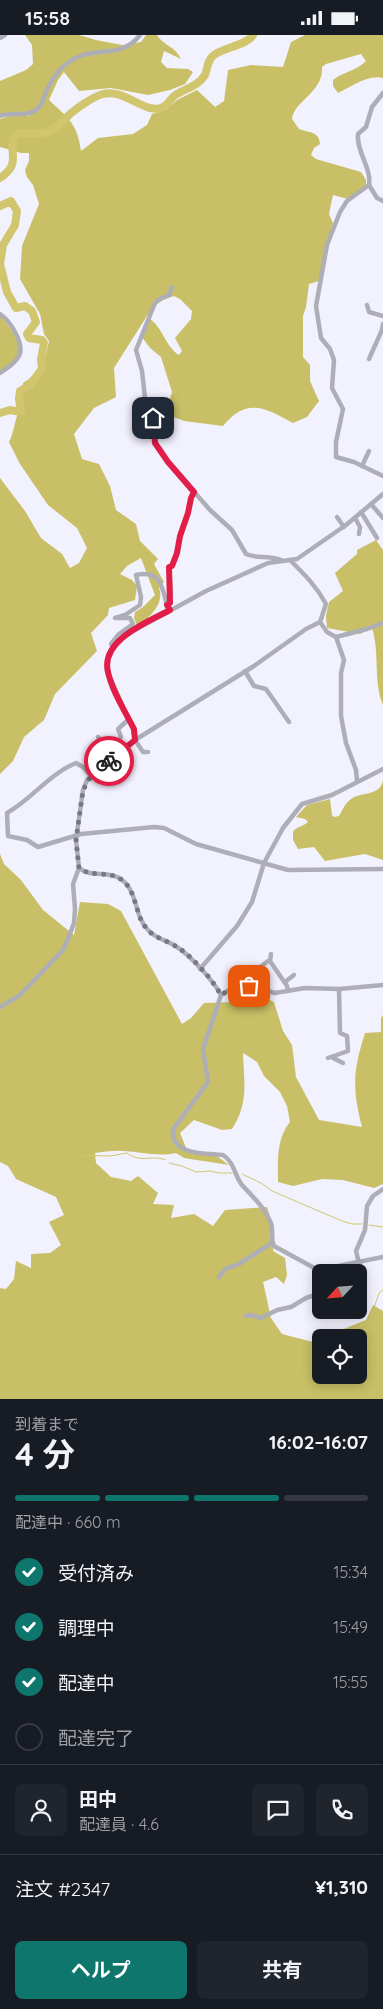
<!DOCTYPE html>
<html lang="ja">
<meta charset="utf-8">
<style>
:root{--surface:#171b24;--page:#20242c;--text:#f1f3f6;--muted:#9ea1a6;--line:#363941;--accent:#0f766e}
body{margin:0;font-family:Quicksand,"Noto Sans JP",sans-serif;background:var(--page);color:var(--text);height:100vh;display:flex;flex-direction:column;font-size:19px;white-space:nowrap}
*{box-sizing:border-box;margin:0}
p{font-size:16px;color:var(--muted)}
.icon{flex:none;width:28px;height:28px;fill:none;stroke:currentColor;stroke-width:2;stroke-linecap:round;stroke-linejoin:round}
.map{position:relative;height:1364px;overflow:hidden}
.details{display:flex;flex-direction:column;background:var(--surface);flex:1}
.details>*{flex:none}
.needle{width:32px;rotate:244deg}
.buttons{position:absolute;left:312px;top:1229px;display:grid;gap:10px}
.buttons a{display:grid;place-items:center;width:55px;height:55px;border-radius:8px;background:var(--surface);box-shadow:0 2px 12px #0003;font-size:25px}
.pin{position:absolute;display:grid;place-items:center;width:42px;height:42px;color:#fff;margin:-21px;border-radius:10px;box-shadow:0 2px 8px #0006}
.courier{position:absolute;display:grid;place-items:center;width:50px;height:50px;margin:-25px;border:4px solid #e11d48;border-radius:50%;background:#fff;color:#222;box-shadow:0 1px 6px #0007}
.head em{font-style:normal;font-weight:700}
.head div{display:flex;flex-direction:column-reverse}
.head{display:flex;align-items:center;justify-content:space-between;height:85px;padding:0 15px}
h1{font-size:32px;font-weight:700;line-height:38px}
.bar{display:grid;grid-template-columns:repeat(4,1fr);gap:8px 5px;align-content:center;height:60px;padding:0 15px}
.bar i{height:6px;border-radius:4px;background:var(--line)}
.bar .current{background:var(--accent)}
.bar p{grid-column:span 4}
.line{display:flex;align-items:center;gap:12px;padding:0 15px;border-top:1px solid var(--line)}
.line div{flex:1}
.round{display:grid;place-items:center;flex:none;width:52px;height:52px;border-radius:8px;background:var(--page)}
ol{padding:0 15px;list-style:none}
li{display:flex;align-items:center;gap:15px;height:55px}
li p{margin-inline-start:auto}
li .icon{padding:5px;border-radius:50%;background:var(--accent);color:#fff;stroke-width:4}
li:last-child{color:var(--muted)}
li i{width:28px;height:28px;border:2px solid var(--line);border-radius:50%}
.primary-button{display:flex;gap:10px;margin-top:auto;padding:10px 15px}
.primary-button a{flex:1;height:58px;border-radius:8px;background:var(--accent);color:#fff;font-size:20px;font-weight:700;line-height:58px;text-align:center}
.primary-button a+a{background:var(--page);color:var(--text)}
.status{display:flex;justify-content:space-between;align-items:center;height:35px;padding:0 25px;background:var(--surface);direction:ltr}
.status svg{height:14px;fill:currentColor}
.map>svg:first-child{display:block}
.forest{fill:#c9bf66}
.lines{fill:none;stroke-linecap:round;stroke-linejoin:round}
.stream{stroke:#d1c66d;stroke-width:1}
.river{stroke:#d1c66d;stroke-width:8}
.minor{stroke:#aeaeb7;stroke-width:4.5}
.done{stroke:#787882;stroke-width:5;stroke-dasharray:0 9}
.route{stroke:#e11d48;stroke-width:6}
</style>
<div class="status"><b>15:58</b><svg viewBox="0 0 49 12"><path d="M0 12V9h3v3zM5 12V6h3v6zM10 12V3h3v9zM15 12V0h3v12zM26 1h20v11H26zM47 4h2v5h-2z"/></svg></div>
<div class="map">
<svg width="383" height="1364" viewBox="0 0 383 1364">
<rect width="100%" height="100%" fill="#f2f1fe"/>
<g class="forest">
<path d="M25 0H79L96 5 122 10 141 7 146 0H157C164 11 175 11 181 24L164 16 161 27 167 33 188 34 193 37 185 49 170 55 148 60 111 53 79 56 64 37 58 45 49 65C69 84 77 88 81 116L98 103 133 99 147 90 152 79 166 75 177 65 197 55 215 72 224 66 228 35 251 30 283 32 291 7 305 0H383V43C368 39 351 52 338 58L333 51V45C344 36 355 37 366 26L361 19 326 29 322 32C324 57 294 66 292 84L299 94C309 98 319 96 320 109L314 113 311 120 316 124 361 137 366 145V150L348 164 333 160 329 179 333 188 319 246 309 249 306 272 303 281V322L310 330V346L319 366 307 382 293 388C265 373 247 362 223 391L184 386 174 382 169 373V366L172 357 161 322 150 313 142 302 150 284C163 293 165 311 179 320L182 316 175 303 191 284 192 276 180 264 174 261 163 265 152 273 114 333 116 362 94 373 74 399 82 424 99 429 110 451 116 475 136 489 140 506 158 524 154 529 164 547 159 553C165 568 149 584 137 591L134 583 135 577 143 572 155 560 141 523 127 531 120 539 132 545 137 551 135 565 109 573 108 580 91 598 97 616 55 659 44 685 24 702 13 726 0 739V443L25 476 41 503 62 519 70 533 79 528 87 513 77 493 48 470 20 429 9 407C13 399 14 392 16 384 21 369 24 365 23 348 44 335 44 329 49 306L44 299 40 279 20 244 22 211 39 169 33 150 27 142 25 135 29 126V118H21L0 112V84L9 81H30L28 77 0 80V46L26 35 33 29 32 10Z"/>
<path d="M0 281C9 290 27 311 16 324 12 328 5 332 0 336Z"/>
<path d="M376 505 383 515V670C373 646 380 618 372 593L360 599 327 593 326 581 329 567 343 556 335 538 357 519V515Z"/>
<path d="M383 745V825L365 819 325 826 314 812 298 814 293 805V797C297 791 303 792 308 787L305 784 296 782 307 770 330 764 332 780 334 782 339 781C343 775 344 769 351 764 362 756 380 762 383 745Z"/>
<path d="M0 819 4 829 21 845 43 875 74 900 80 867 108 869 121 876 182 989 191 983 204 968 237 967 261 961 274 967 283 996 292 1010 296 1042 319 1085 362 1092C352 1053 353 1036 365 998L381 997V983L383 980V1149L374 1153 343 1145 322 1144 293 1151 278 1147C278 1126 276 1104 290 1087L287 1071 280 1057 264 1041 257 1027 243 1018C244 1048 249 1067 232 1094L222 1095 194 1085 180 1098 187 1115 214 1119 229 1130 184 1123 176 1118C158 1122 141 1117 123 1116 114 1115 103 1117 95 1118L96 1128 111 1142 131 1146 138 1141 158 1158 153 1169 174 1170 171 1183 194 1179 213 1191 225 1175 267 1172 274 1195 273 1216 285 1223 287 1240 284 1249 276 1242 263 1247 271 1283 282 1299 313 1307 321 1304V1340H359V1302H324L366 1285 373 1270 383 1276V1364H0V1253L6 1254 14 1244 16 1226 31 1233V1219L50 1218 61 1210 49 1187 64 1180 56 1162 16 1144 8 1131 0 1127Z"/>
</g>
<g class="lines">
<g class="stream">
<path d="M77 1120 110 1121 127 1118C142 1129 151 1119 166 1125"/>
<path d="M169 1128 182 1131 196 1137 210 1136 219 1138H232"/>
<path d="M242 1139 261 1148 272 1156 342 1186 352 1189H362"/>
<path d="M369 1190 383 1192"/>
<path d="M350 1302 356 1294 370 1285 379 1258 383 1255"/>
</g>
<g class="river">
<path d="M0 143C25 126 4 115 17 99 30 95 39 103 54 94 58 91 61 87 65 84 72 76 92 62 103 59 125 53 146 81 163 72 169 69 171 62 177 59 187 53 198 51 205 40 208 33 207 25 214 20 223 13 249 9 253 0"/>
<path d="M0 171 11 166 17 176 15 190 3 210 0 229 7 257 16 273 25 271 32 276 36 287 27 299 29 303 42 305 44 308 41 324 42 334 29 351 20 356 19 364 21 377 10 375 0 378"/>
</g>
<g class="minor">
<path d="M0 3 5 0"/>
<path d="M383 58 372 72 366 92 358 99C356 116 372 134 369 150L347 166 340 177 327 210 316 271 321 303 330 314 334 325 332 353 343 374 336 407V422L354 427 383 441"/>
<path d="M0 81C12 76 27 83 37 74 42 70 44 63 46 57 53 40 63 28 80 21 102 13 123 22 140 0"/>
<path d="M369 150 377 163 383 166"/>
<path d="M172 252 169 260 158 265 155 268 136 315 142 336 145 363 153 383 155 408 168 427 210 475 232 495 246 519C257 524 269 520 281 525"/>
<path d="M367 270 369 277 383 281"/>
<path d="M0 279C7 284 11 289 15 297 27 319 19 325 0 338"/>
<path d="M369 324 382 295 383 289"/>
<path d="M362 431 369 416"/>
<path d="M371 469 383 483"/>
<path d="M361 477 377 503"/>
<path d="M337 482 344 492"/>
<path d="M355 483 360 492 359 499"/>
<path d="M291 526C305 540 317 552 326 569L320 587 327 597 336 602 344 625 341 638V681L346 708 356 735 357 746"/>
<path d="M168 572 171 559 169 532 172 531 177 518 180 501 188 478 191 463 194 457"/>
<path d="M336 602 367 594 383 588"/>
<path d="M113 613 111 609 119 599 133 589 130 583H115L125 580 140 570 141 562 136 540C160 535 162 550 167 570"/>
<path d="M245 636 254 651 266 654 289 687"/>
<path d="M98 702 112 724"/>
<path d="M121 702 118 694 129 684"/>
<path d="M148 717H143L135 705 133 694 107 636 108 623 115 609 133 596 206 556 268 528 297 524 346 490 383 459"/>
<path d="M91 741 83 732 76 728C49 739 32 764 7 778L8 801 27 805 38 812 81 799 154 792 164 793 196 809 288 835 383 834"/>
<path d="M79 833C91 843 110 835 122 845 138 857 134 881 148 895 155 903 165 905 174 910 189 919 213 945 221 960L203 1014 208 1047 173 1094C170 1121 206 1118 223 1120 235 1128 234 1140 242 1150 253 1162 265 1173 271 1188 274 1196 270 1203 274 1211L318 1235 383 1222"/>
<path d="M271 919 270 926 287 951 288 956"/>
<path d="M200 934 237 891 252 867 264 828 283 793 302 769 332 760 383 734"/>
<path d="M258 934 268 926H270"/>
<path d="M285 947 294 940"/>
<path d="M221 960 229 955 249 951 275 958 305 953 339 954 383 950"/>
<path d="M0 972 20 960 63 915 68 904 74 888 75 874 73 849 79 833 76 805 83 755 87 745 97 735 135 705 254 631 306 594 320 587"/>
<path d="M328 1023 348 1016 347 1001 340 998 339 954"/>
<path d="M333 1023 343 1028"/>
<path d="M352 1238 360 1232 356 1216 365 1195 367 1171 373 1161 383 1154"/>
<path d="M219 1242 225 1234 239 1229 272 1208"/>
<path d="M246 1281 251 1280 261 1283 277 1275 291 1272 306 1263 321 1258"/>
</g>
</g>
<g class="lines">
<path class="done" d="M109 726 91 741 83 755 76 805 79 833C91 843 110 835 122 845 138 857 134 881 148 895 155 903 168 906 177 912 192 921 213 945 221 960L229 955 249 951"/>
<path class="route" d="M109 726 135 705 134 694C125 676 112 656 108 637 100 605 148 587 170 575L167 570 170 568 169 532 172 531 177 518 180 501 188 478 191 463 194 457 168 427 155 408 153 383"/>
</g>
</svg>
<div class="buttons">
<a><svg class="needle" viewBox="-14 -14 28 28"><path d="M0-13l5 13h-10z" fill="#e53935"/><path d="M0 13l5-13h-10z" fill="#9ea1a6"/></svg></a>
<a><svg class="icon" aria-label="locate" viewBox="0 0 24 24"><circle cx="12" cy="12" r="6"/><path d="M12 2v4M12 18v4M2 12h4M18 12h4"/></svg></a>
</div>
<div class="pin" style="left:249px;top:951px;background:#ea580c"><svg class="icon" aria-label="bag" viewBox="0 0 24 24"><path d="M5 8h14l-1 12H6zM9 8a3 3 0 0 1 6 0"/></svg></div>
<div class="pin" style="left:153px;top:383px;background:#1f2937"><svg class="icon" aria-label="home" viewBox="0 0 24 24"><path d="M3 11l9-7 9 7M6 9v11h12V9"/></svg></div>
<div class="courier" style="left:109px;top:726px"><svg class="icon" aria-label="bike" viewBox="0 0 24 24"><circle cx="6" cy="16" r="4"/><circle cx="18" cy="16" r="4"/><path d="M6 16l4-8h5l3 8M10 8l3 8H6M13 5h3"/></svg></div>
</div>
<section class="details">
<div class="head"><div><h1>4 分</h1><p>到着まで</p></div><em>16:02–16:07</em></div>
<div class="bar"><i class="current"></i><i class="current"></i><i class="current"></i><i></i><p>配達中 · 660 m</p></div>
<ol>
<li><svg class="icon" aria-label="check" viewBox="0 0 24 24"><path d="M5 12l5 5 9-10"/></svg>受付済み<p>15:34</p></li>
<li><svg class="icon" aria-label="check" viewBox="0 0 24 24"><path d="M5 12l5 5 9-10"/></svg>調理中<p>15:49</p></li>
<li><svg class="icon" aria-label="check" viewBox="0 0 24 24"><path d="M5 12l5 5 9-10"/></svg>配達中<p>15:55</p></li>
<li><i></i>配達完了</li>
</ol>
<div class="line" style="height:90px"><a class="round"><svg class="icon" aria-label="person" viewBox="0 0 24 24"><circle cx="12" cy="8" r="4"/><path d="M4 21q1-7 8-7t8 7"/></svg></a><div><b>田中</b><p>配達員 · 4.6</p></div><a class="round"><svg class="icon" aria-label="chat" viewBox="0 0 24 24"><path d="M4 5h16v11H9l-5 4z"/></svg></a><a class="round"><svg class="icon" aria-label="phone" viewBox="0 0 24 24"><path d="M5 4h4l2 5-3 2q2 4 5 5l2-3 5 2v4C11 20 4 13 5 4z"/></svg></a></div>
<div class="line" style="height:65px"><div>注文 #2347</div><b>¥1,310</b></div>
<div class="primary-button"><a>ヘルプ</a><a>共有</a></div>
</section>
